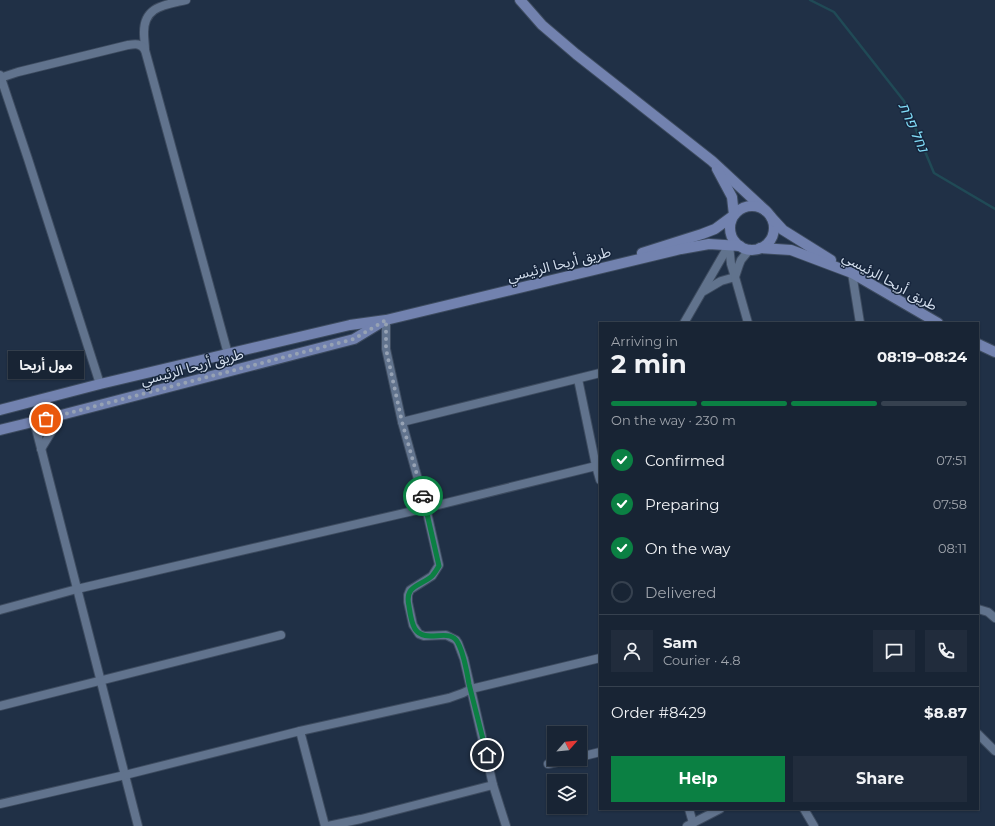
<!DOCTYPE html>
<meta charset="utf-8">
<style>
:root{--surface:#182434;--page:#212c3c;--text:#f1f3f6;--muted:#9fa4ac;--line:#36414f;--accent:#0b8043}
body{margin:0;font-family:Montserrat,"Noto Sans Arabic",Heebo,sans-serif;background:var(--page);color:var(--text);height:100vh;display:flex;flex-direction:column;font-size:15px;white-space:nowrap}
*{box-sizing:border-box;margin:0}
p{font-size:13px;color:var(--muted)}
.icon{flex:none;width:22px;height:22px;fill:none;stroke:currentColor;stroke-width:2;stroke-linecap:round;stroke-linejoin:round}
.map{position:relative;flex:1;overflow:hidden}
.panel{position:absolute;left:599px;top:322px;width:380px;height:488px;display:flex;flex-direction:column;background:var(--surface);border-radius:0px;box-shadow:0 1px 3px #0004,0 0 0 1px var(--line)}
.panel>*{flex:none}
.needle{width:26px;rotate:63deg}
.fabs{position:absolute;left:547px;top:726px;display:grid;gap:8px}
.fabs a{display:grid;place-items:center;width:40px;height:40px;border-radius:0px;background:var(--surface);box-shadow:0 1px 3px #0004,0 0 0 1px var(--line);font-size:20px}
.pin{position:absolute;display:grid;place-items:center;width:34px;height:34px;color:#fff;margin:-17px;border:2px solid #fff;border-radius:50%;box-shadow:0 1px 4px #0007}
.courier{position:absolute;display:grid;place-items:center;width:40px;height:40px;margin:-20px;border:3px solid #0b8043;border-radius:50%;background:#fff;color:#222;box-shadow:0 1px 5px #0007}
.bubble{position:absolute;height:28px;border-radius:0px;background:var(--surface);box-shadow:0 1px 3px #0004,0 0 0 1px var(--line);font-size:13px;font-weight:700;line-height:28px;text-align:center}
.overview em{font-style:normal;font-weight:700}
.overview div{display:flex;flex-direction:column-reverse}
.overview{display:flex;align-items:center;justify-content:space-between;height:68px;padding:0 12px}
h1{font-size:26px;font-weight:700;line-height:30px}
.bar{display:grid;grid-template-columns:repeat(4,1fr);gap:6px 4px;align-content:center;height:48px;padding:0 12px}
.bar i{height:5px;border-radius:3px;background:var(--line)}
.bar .on{background:var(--accent)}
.bar p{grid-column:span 4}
.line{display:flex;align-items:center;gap:10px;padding:0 12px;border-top:1px solid var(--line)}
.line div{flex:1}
.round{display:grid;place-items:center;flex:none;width:42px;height:42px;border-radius:0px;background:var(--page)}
ol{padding:0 12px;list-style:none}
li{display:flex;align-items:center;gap:12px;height:44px}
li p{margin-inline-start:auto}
li .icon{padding:4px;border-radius:50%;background:var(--accent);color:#fff;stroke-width:4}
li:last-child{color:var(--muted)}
li i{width:22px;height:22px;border:2px solid var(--line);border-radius:50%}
.action{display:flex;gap:8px;margin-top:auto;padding:8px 12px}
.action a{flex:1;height:46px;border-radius:0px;background:var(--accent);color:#fff;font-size:16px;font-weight:700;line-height:46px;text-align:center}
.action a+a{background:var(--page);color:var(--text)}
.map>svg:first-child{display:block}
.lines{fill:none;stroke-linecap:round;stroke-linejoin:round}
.stream{stroke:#204a56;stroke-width:2.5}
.street-casing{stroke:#3d4b5f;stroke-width:10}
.secondary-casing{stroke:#3d4b5f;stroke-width:12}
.street{stroke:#61738d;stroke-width:8}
.secondary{stroke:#7282af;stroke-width:10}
.done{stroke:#96a2b4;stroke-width:4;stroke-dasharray:0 7.2}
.route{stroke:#0b8043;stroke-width:5}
.labels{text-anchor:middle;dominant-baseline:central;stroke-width:3;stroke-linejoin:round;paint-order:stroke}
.street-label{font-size:14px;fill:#d5e0ef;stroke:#16253c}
.water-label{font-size:15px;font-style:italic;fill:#81dbf6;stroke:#16253c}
</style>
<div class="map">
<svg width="995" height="826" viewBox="0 0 995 826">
<rect width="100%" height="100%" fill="#203046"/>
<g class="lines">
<path class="stream" d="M810 0 834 12 904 101 934 173 995 209"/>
<defs>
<g id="street">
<path d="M145 50C145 44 144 39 144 34 143 6 165 5 186 0"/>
<path d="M0 75 28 159 100 384"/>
<path d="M0 78 18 72 128 45C135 44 141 43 145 50L228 354"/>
<path d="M852 273 860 323"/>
<path d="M704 291 721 281 735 277 731 264 729 245"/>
<path d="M386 320V349L402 422 426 508 439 565 432 576 410 590 408 595V602L413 625 419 634 424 636 446 635 456 640 458 643 464 659 493 785 506 826"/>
<path d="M684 323 729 245"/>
<path d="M748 323 735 277 739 265 741 260 750 249"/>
<path d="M578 379 596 466"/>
<path d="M34 421 138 826"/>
<path d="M402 422 600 373"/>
<path d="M41 449 55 426 58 416"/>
<path d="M600 465 596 466 600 480"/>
<path d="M978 609 988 612 995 618"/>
<path d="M0 610 77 589 426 508 596 466 600 460"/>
<path d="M0 706 281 635"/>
<path d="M300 731 325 826"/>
<path d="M978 734 995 751"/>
<path d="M580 757 600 752"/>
<path d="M548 764 571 759"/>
<path d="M0 804 125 775 300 731 449 698 463 693 471 689 600 658"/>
<path d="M689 809 693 823"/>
<path d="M804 809 814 826"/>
<path d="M328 826 361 819 493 785"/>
<path d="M687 826 720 809"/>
</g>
<g id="secondary">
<path d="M520 0 528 9 542 25 576 54 712 161 766 211"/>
<circle cx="752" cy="228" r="22"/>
<path d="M771 217 783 230 831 260"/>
<path d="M760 248 791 250 852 273 938 323"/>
<path d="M642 253 702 234 715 229 734 215 732 197 717 169"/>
<path d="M978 344 995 352"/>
<path d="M0 410 100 384 350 325 386 320 681 249 709 244 740 246"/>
<path d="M0 430 61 415 354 339 382 322"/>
</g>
</defs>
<use href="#street" class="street-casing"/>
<use href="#secondary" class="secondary-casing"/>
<use href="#street" class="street"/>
<use href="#secondary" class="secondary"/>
</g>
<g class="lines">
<path class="done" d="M46 419 354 339 386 320V349L402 422 423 496"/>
<path class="route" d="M423 496 439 566C437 569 435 573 432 576 421 586 404 585 409 606 410 613 411 622 415 629 426 645 450 626 458 643 464 654 467 672 469 684 475 708 481 732 487 755"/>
</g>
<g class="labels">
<g class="street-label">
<text transform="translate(559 264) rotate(-14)">طريق أريحا الرئيسي</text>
<text transform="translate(890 281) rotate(29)">طريق أريحا الرئيسي</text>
<text transform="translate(192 367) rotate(-15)">طريق أريحا الرئيسي</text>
</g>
<g class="water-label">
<text transform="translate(914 127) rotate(66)">נחל פרת</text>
</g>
</g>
</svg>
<div class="fabs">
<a><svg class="needle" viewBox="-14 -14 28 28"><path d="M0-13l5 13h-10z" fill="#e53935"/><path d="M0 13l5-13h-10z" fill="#9fa4ac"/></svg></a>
<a><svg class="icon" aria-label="layers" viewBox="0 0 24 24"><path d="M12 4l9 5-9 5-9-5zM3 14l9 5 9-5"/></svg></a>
</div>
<div class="pin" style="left:46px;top:419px;background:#ea580c"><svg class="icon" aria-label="bag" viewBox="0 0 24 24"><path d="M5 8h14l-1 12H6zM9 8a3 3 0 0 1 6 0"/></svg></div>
<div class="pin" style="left:487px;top:755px;background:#1f2937"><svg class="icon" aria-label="home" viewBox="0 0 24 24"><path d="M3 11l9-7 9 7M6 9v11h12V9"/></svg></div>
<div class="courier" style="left:423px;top:496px"><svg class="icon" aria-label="car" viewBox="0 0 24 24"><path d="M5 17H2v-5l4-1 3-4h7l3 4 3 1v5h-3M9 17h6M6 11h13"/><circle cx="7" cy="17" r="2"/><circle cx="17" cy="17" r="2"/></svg></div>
<div class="bubble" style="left:8px;top:351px;width:76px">مول أريحا</div>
<section class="panel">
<div class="overview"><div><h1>2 min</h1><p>Arriving in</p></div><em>08:19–08:24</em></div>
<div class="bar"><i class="on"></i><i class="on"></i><i class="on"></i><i></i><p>On the way · 230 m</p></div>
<ol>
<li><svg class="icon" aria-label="check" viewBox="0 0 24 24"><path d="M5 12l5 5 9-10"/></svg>Confirmed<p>07:51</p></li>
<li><svg class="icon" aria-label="check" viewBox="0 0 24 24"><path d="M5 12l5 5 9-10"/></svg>Preparing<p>07:58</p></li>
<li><svg class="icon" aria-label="check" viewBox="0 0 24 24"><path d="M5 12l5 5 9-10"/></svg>On the way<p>08:11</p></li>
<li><i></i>Delivered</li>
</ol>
<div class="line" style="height:72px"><a class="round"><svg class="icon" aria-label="person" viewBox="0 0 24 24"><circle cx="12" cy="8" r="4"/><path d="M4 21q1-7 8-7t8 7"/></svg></a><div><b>Sam</b><p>Courier · 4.8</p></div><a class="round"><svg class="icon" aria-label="chat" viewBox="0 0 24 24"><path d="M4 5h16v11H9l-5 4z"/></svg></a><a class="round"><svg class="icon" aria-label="phone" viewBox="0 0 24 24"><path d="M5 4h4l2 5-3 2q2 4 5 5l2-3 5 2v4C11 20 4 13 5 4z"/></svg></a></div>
<div class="line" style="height:52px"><div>Order #8429</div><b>$8.87</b></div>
<div class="action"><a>Help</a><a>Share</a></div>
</section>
</div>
